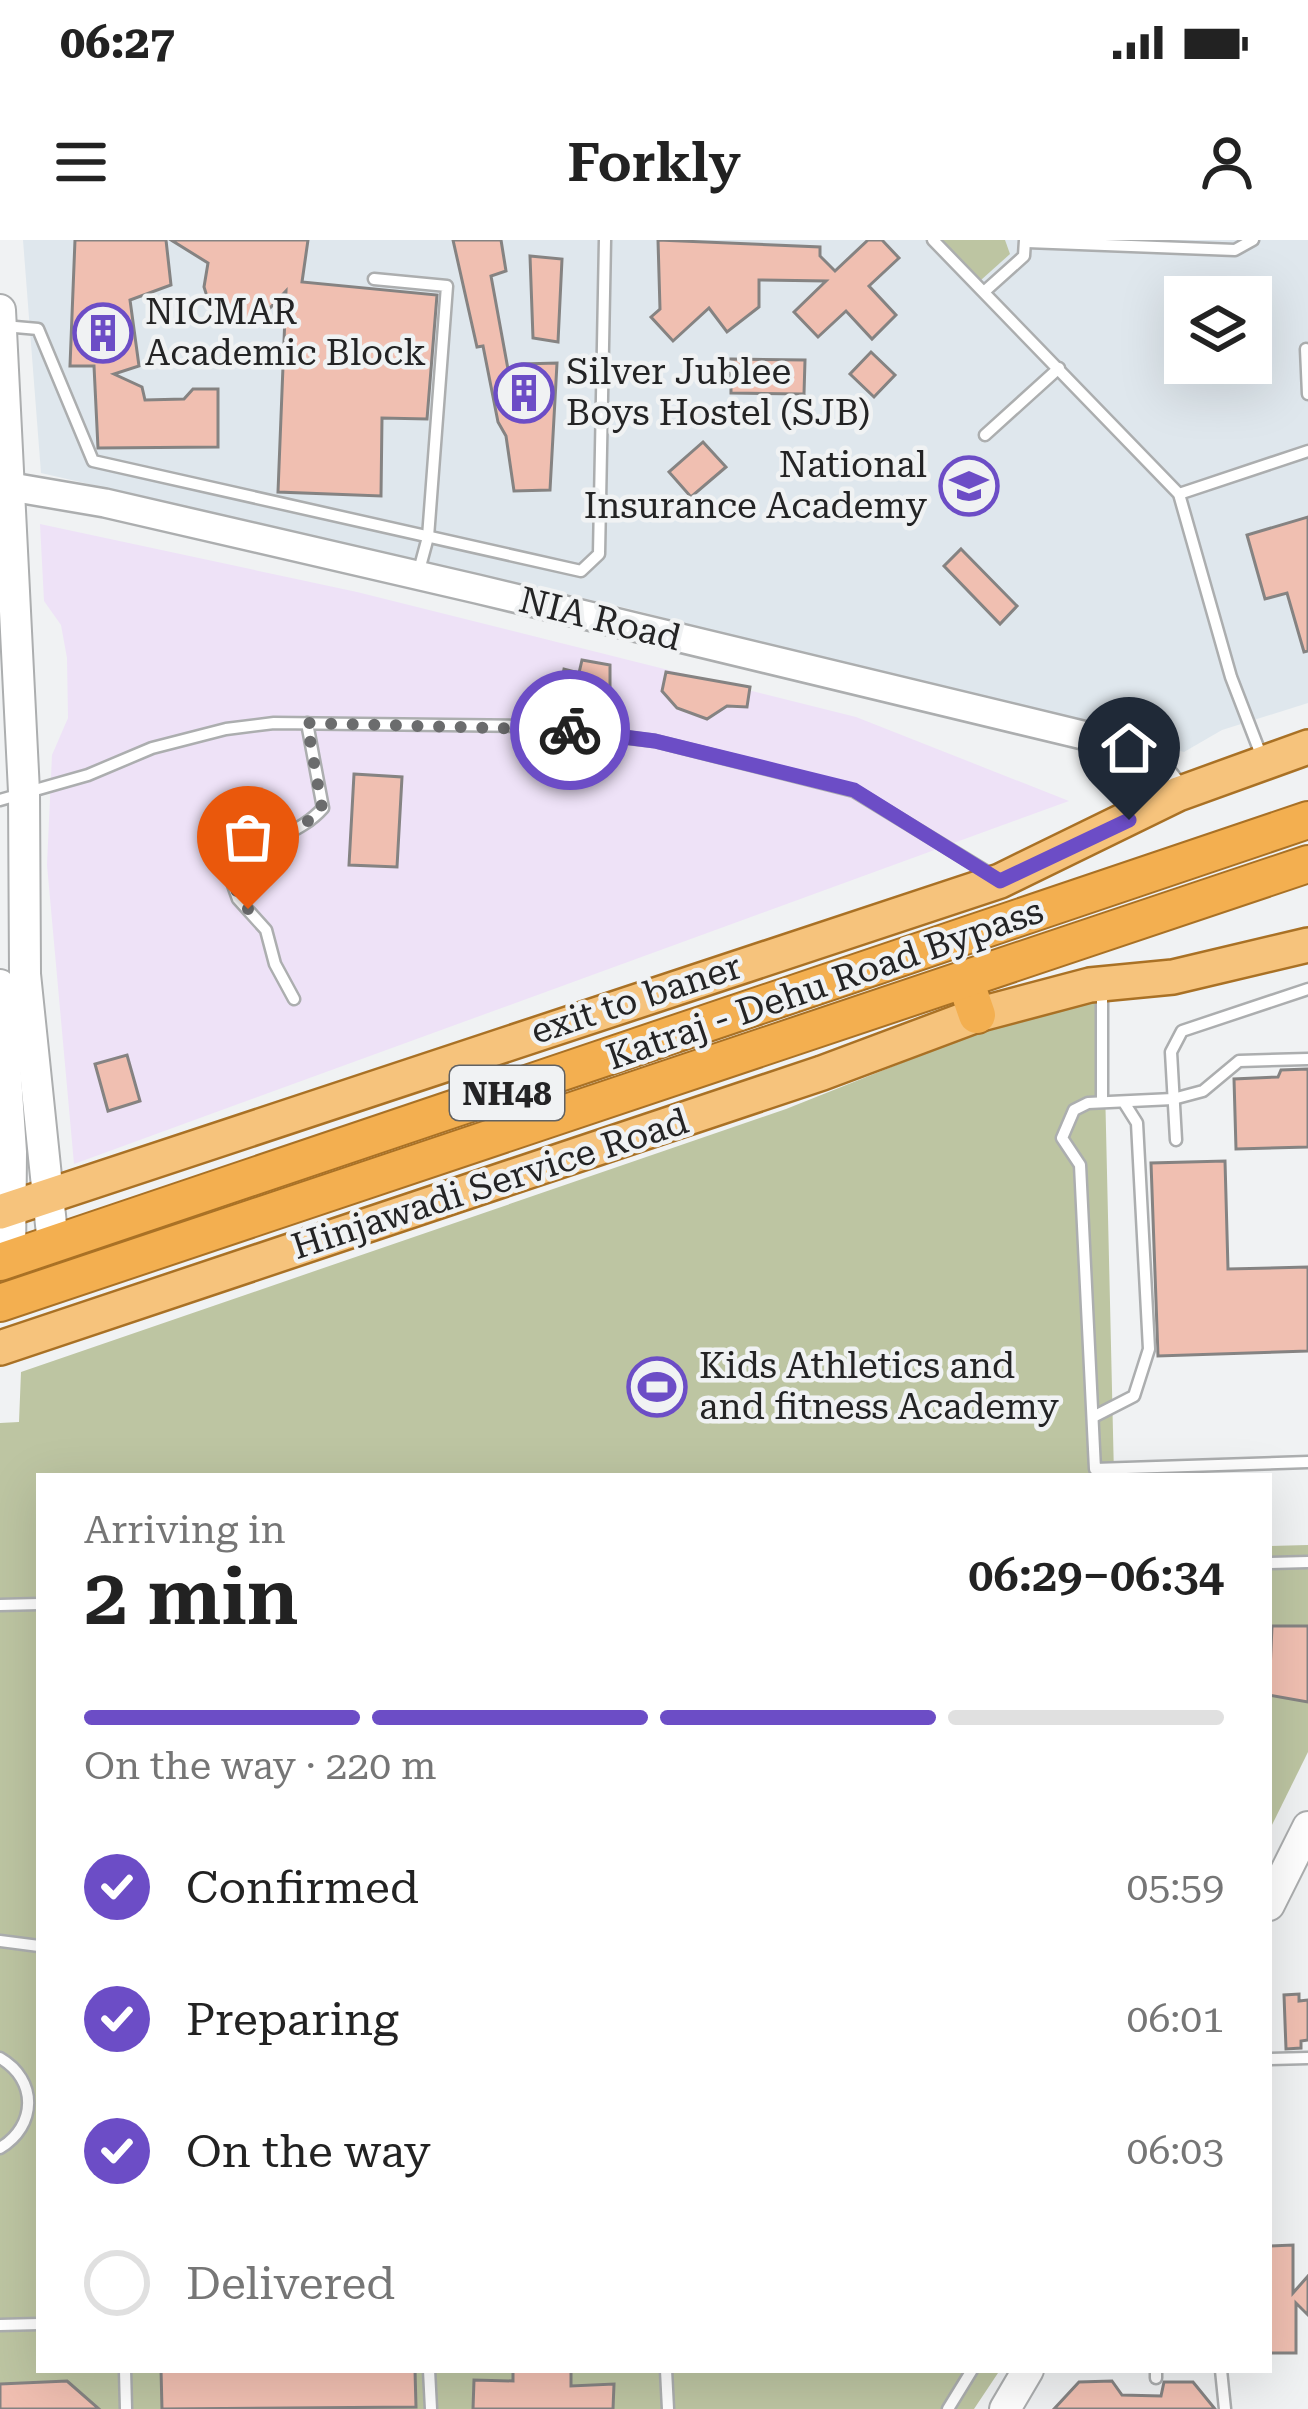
<!DOCTYPE html>
<meta charset="utf-8">
<style>
:root{--surface:#fff;--page:#f2f2f2;--text:#222;--muted:#767676;--line:#e0e0e0;--accent:#6c4dc6}
body{margin:0;font-family:"Roboto Serif",serif;background:var(--page);color:var(--text);height:100vh;display:flex;flex-direction:column;font-size:45px;white-space:nowrap}
*{box-sizing:border-box;margin:0}
p{font-size:39px;color:var(--muted)}
.icon{flex:none;width:66px;height:66px;fill:none;stroke:currentColor;stroke-width:2;stroke-linecap:round;stroke-linejoin:round}
.map{position:relative;flex:1;overflow:hidden}
.sheet{position:absolute;left:36px;top:1233px;width:1236px;height:900px;display:flex;flex-direction:column;background:var(--surface);border-radius:0px;box-shadow:0 12px 48px #0002}
.sheet>*{flex:none}
.buttons{position:absolute;left:1164px;top:36px;display:grid;gap:24px}
.buttons a{display:grid;place-items:center;width:108px;height:108px;border-radius:0px;background:var(--surface);box-shadow:0 12px 48px #0002;font-size:60px}
.pin{position:absolute;display:grid;place-items:center;width:102px;height:102px;color:#fff;margin:-123px -51px;border-radius:50% 50% 50% 0;rotate:-45deg;box-shadow:0 0 12px #0007}
.pin .icon{rotate:45deg}
.courier{position:absolute;display:grid;place-items:center;width:120px;height:120px;margin:-60px;border:9px solid #6c4dc6;border-radius:50%;background:#fff;color:#222;box-shadow:0 3px 15px #0007}
.summary em{font-style:normal;font-weight:600}
.summary div{display:flex;flex-direction:column-reverse}
.summary{display:flex;align-items:center;justify-content:space-between;height:204px;padding:0 48px}
h1{font-size:78px;font-weight:600;line-height:90px}
.bar{display:grid;grid-template-columns:repeat(4,1fr);gap:18px 12px;align-content:center;height:144px;padding:0 48px}
.bar i{height:15px;border-radius:9px;background:var(--line)}
.bar .on{background:var(--accent)}
.bar p{grid-column:span 4}
ol{padding:0 48px;list-style:none}
li{display:flex;align-items:center;gap:36px;height:132px}
li p{margin-inline-start:auto}
li .icon{padding:12px;border-radius:50%;background:var(--accent);color:#fff;stroke-width:4}
li:last-child{color:var(--muted)}
li i{width:66px;height:66px;border:6px solid var(--line);border-radius:50%}
.status{display:flex;justify-content:space-between;align-items:center;height:84px;padding:0 60px;background:var(--surface);direction:ltr}
.status svg{height:33px;fill:currentColor}
header{display:flex;justify-content:space-between;align-items:center;height:156px;padding:0 48px;background:var(--surface);font-size:54px;font-weight:600}
.map>svg:first-child{display:block}
.built{fill:#dfe7ed;fill-rule:evenodd}
.industrial{fill:#eee2f7}
.green{fill:#bdc5a2}
.building{fill:#f0bfb1;stroke:#858382;stroke-width:3}
.lines{fill:none;stroke-linecap:round;stroke-linejoin:round}
.service-casing{stroke:#acaeaf;stroke-width:15}
.tertiary-casing{stroke:#acaeaf;stroke-width:32}
.secondary-casing{stroke:#acaeaf;stroke-width:34}
.primary-casing{stroke:#a97125;stroke-width:38}
.trunk-casing{stroke:#a97125;stroke-width:40}
.service{stroke:#fff;stroke-width:10}
.tertiary{stroke:#fff;stroke-width:27}
.secondary{stroke:#fff;stroke-width:30}
.primary{stroke:#f6c37c;stroke-width:33}
.trunk{stroke:#f3af50;stroke-width:36}
.done{stroke:#6b6c6d;stroke-width:12;stroke-dasharray:0 21.6}
.route{stroke:#6c4dc6;stroke-width:15}
.labels{text-anchor:middle;dominant-baseline:central;stroke-width:9;stroke-linejoin:round;paint-order:stroke}
.shield{fill:#f0f2f3;stroke:#616263;stroke-width:3}
.shield-label{font-size:33px;font-weight:bold;fill:#242425}
.poi-label{font-size:36px;fill:#242425;stroke:#f0f2f3;text-anchor:start}
.street-label{font-size:36px;fill:#242425;stroke:#f0f2f3}
</style>
<div class="status"><b>06:27</b><svg viewBox="0 0 49 12"><path d="M0 12V9h3v3zM5 12V6h3v6zM10 12V3h3v9zM15 12V0h3v12zM26 1h20v11H26zM47 4h2v5h-2z"/></svg></div>
<header><svg class="icon" aria-label="menu" viewBox="0 0 24 24"><path d="M4 6h16M4 12h16M4 18h16"/></svg>Forkly<svg class="icon" aria-label="person" viewBox="0 0 24 24"><circle cx="12" cy="8" r="4"/><path d="M4 21q1-7 8-7t8 7"/></svg></header>
<div class="map">
<svg width="1308" height="2169" viewBox="0 0 1308 2169">
<rect width="100%" height="100%" fill="#f0f2f3"/>
<path class="built" d="M23 0H1308V463L1222 490 1184 512 630 369 41 233ZM1185 57H1251V123H1185Z"/>
<path class="industrial" d="M40 284 357 352 856 477 1069 561 74 924 47 625 52 515 68 478 67 418 61 385 44 361Z"/>
<g class="green">
<path d="M940 0H1005L1010 14 981 40Z"/>
<path d="M1103 759 1114 1236H39V2130H1000L974 2169H0V1183L19 1182 21 1132 786 869 1032 771Z"/>
<path d="M1308 1305V1512L1269 1591V1306Z"/>
</g>
<g class="building">
<path d="M75 0H166L171 45 130 60 139 126 114 134 142 147 145 160 184 159 193 149H218V207L98 208 94 126H70Z"/>
<path d="M171 0H308L302 42 437 55 427 179 382 178 381 256 278 252 286 51 255 84 228 82 209 63 204 47 208 23Z"/>
<path d="M453 0H501L506 31 491 36 516 173 522 124 557 123 550 250 514 251 506 196 498 182 483 106 477 107Z"/>
<path d="M658 0 820 7V16L835 31 868 0H882L899 18 869 46 896 75 872 99 846 71 818 97 794 72 826 41 759 40V67L727 92 709 68 673 101 651 77 660 69Z"/>
<path d="M530 16 562 19 558 102 533 98Z"/>
<path d="M871 112 895 135 874 157 850 134Z"/>
<path d="M731 119 805 120 804 154 731 153Z"/>
<path d="M703 202 726 227 691 257 669 232Z"/>
<path d="M1308 277V411L1304 412 1287 353 1265 359 1247 295Z"/>
<path d="M961 309 1017 366 1000 384 944 326Z"/>
<path d="M582 420 610 425V459L560 449 564 429 579 433Z"/>
<path d="M666 432 750 447 747 467 727 466 707 479 677 468 662 451Z"/>
<path d="M354 534 402 537 397 627 349 625Z"/>
<path d="M127 815 140 861 108 871 95 824Z"/>
<path d="M1308 829V907L1236 909 1234 839 1278 837 1281 830Z"/>
<path d="M1225 921 1228 1029 1308 1027V1111L1158 1116 1151 923Z"/>
<path d="M1272 1386H1308V1462L1269 1455Z"/>
<path d="M1299 1754V1761L1308 1760V1800L1301 1801V1808L1286 1809 1284 1755Z"/>
<path d="M1293 2005V2053L1308 2036V2075L1296 2063V2113H1269V2006Z"/>
<path d="M161 2130H415L416 2167 162 2169Z"/>
<path d="M513 2130H571V2146L614 2144 613 2169H473L474 2140 513 2141Z"/>
<path d="M67 2141 99 2169H0V2144Z"/>
<path d="M1112 2141 1122 2155 1161 2156 1164 2142H1193L1215 2169H1054L1079 2142Z"/>
</g>
<g class="lines">
<defs>
<g id="service">
<path d="M933 0 1179 254 1231 437 1263 520"/>
<path d="M1027 2 1235 10 1253 0"/>
<path d="M374 39 447 46 428 297 418 334"/>
<path d="M985 51 1024 16 1025 0"/>
<path d="M4 86 38 89 93 221 581 331 599 314 605 0"/>
<path d="M1306 109 1308 154"/>
<path d="M985 195 1059 128"/>
<path d="M1179 254 1308 211"/>
<path d="M0 560 88 535 152 508 226 489 274 483 528 486 655 501 854 551 992 635"/>
<path d="M294 759 275 724 266 690 238 659 233 645C249 598 294 601 323 568L307 483"/>
<path d="M1308 819 1239 821 1203 851 1173 859 1088 863 1074 870 1062 898 1080 925 1095 1229 1308 1222"/>
<path d="M1102 861V750"/>
<path d="M1176 900 1171 812 1182 791 1308 749"/>
<path d="M1093 1177 1134 1156 1149 1109 1137 883 1125 864"/>
<path d="M1269 1323 1308 1322"/>
<path d="M0 1365 39 1364"/>
<path d="M0 1701 39 1706"/>
<path d="M0 1818C38 1840 37 1886 0 1908"/>
<path d="M1269 1819 1308 1818"/>
<path d="M0 2085 39 2084"/>
<path d="M125 2130 126 2169"/>
<path d="M429 2130 431 2169"/>
<path d="M666 2130 668 2169"/>
<path d="M1221 2130 1225 2169"/>
<path d="M1156 2138V2130"/>
<path d="M948 2169 972 2130"/>
</g>
<path id="tertiary" d="M0 245 105 263 477 349 1095 498 1144 512 1178 554"/>
<g id="secondary">
<path d="M0 70 24 552 25 734 53 1004"/>
<path d="M0 745 11 912 10 1019"/>
<path d="M1269 1665 1308 1587"/>
<path d="M1005 2169 1028 2130"/>
</g>
<g id="primary">
<path d="M0 972 1000 641 1178 554 1308 507"/>
<path d="M0 1108 822 833 977 775 1090 745 1173 737 1308 705"/>
</g>
<g id="trunk">
<path d="M965 740 977 775"/>
<path d="M0 1022 1308 580"/>
<path d="M0 1063 1308 624"/>
</g>
</defs>
<use href="#service" class="service-casing"/>
<use href="#tertiary" class="tertiary-casing"/>
<use href="#secondary" class="secondary-casing"/>
<use href="#primary" class="primary-casing"/>
<use href="#trunk" class="trunk-casing"/>
<use href="#service" class="service"/>
<use href="#tertiary" class="tertiary"/>
<use href="#secondary" class="secondary"/>
<use href="#primary" class="primary"/>
<use href="#trunk" class="trunk"/>
</g>
<g class="lines">
<path class="done" d="M248 669 233 645C249 598 294 601 322 568L307 483 570 490"/>
<path class="route" d="M570 490 655 501 854 550 1000 641 1129 580"/>
</g>
<defs>
<symbol id="building-ring" viewBox="-11 -11 22 22"><circle r="9.5" fill="#f0f2f3" stroke="#6c4dc6" stroke-width="1.5"/><path d="M-4-6H4V6H1V3H-1V6H-4ZM-2.5-4.3h1.7v1.8h-1.7ZM.8-4.3h1.7v1.8H.8ZM-2.5-1h1.7V.8h-1.7ZM.8-1h1.7V.8H.8Z" fill="#6c4dc6"/></symbol>
<symbol id="university-ring" viewBox="-11 -11 22 22"><circle r="9.5" fill="#f0f2f3" stroke="#6c4dc6" stroke-width="1.5"/><path d="M0-5L7-2L0 1L-7-2ZM-4 1L0 2.5L4 1V4Q0 6-4 4Z" fill="#6c4dc6"/></symbol>
<symbol id="stadium-ring" viewBox="-11 -11 22 22"><circle r="9.5" fill="#f0f2f3" stroke="#6c4dc6" stroke-width="1.5"/><path d="M0-5a6.5 5 0 1 0 0 10a6.5 5 0 1 0 0-10ZM-3.5-1.8h7v3.6h-7Z" fill="#6c4dc6"/></symbol>
</defs>
<g fill-rule="evenodd">
<use href="#building-ring" x="70" y="60" width="66" height="66"/>
<use href="#building-ring" x="491" y="120" width="66" height="66"/>
<use href="#university-ring" x="936" y="213" width="66" height="66"/>
<use href="#stadium-ring" x="624" y="1114" width="66" height="66"/>
</g>
<g class="labels">
<rect class="shield" x="450" y="826" width="114" height="54" rx="9"/>
<g class="shield-label">
<text x="507" y="853">NH48</text>
</g>
<g class="poi-label">
<text x="145" y="72">NICMAR<tspan x="145" dy="41">Academic Block</tspan></text>
<text x="566" y="132">Silver Jublee<tspan x="566" dy="41">Boys Hostel (SJB)</tspan></text>
<text x="927" y="225" text-anchor="end">National<tspan x="927" dy="41">Insurance Academy</tspan></text>
<text x="699" y="1126">Kids Athletics and<tspan x="699" dy="41">and fitness Academy</tspan></text>
</g>
<g class="street-label">
<text transform="translate(600 379) rotate(14)">NIA Road</text>
<text transform="translate(825 744) rotate(-19)">Katraj - Dehu Road Bypass</text>
<text transform="translate(636 759) rotate(-18)">exit to baner</text>
<text transform="translate(490 944) rotate(-18)">Hinjawadi Service Road</text>
</g>
</g>
</svg>
<div class="buttons">
<a><svg class="icon" aria-label="layers" viewBox="0 0 24 24"><path d="M12 4l9 5-9 5-9-5zM3 14l9 5 9-5"/></svg></a>
</div>
<div class="pin" style="left:248px;top:669px;background:#ea580c"><svg class="icon" aria-label="bag" viewBox="0 0 24 24"><path d="M5 8h14l-1 12H6zM9 8a3 3 0 0 1 6 0"/></svg></div>
<div class="pin" style="left:1129px;top:580px;background:#1f2937"><svg class="icon" aria-label="home" viewBox="0 0 24 24"><path d="M3 11l9-7 9 7M6 9v11h12V9"/></svg></div>
<div class="courier" style="left:570px;top:490px"><svg class="icon" aria-label="bike" viewBox="0 0 24 24"><circle cx="6" cy="16" r="4"/><circle cx="18" cy="16" r="4"/><path d="M6 16l4-8h5l3 8M10 8l3 8H6M13 5h3"/></svg></div>
<section class="sheet">
<div class="summary"><div><h1>2 min</h1><p>Arriving in</p></div><em>06:29–06:34</em></div>
<div class="bar"><i class="on"></i><i class="on"></i><i class="on"></i><i></i><p>On the way · 220 m</p></div>
<ol>
<li><svg class="icon" aria-label="check" viewBox="0 0 24 24"><path d="M5 12l5 5 9-10"/></svg>Confirmed<p>05:59</p></li>
<li><svg class="icon" aria-label="check" viewBox="0 0 24 24"><path d="M5 12l5 5 9-10"/></svg>Preparing<p>06:01</p></li>
<li><svg class="icon" aria-label="check" viewBox="0 0 24 24"><path d="M5 12l5 5 9-10"/></svg>On the way<p>06:03</p></li>
<li><i></i>Delivered</li>
</ol>
</section>
</div>
